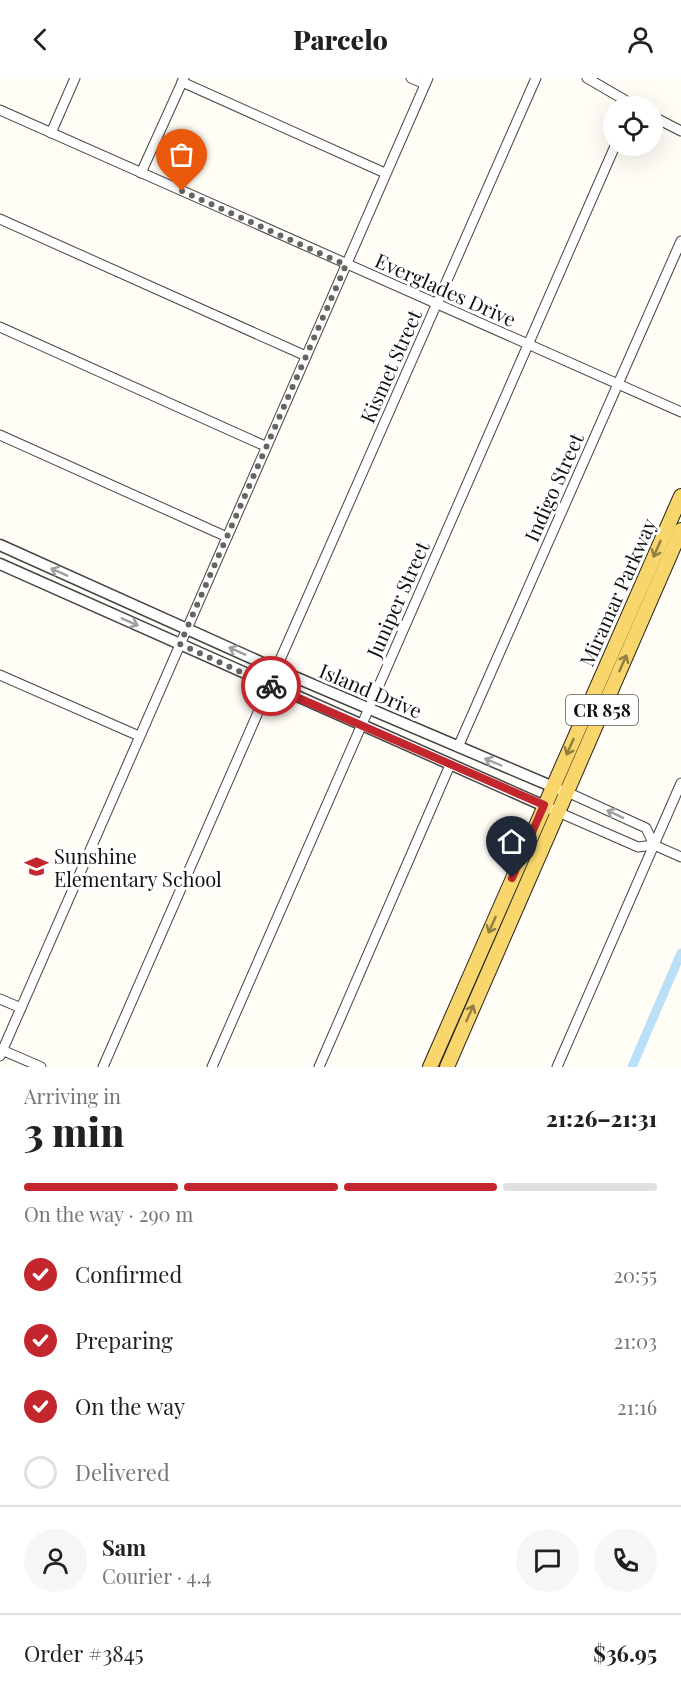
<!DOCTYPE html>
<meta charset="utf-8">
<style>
:root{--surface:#fff;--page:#f6f6f6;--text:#202124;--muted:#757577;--line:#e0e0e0;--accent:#c4262e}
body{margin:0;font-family:"Playfair Display",serif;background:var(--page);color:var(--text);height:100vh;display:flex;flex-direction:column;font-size:22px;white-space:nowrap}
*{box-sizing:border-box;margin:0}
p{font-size:20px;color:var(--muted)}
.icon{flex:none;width:33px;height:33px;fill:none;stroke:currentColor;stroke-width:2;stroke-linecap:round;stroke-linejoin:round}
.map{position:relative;height:989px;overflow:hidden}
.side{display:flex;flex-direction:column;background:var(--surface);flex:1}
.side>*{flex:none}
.fabs{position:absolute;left:603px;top:18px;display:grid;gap:12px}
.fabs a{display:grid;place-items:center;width:60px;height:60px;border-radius:50%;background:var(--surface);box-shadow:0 6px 24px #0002;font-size:30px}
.pin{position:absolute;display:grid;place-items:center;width:51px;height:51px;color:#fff;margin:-62px -26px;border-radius:50% 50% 50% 0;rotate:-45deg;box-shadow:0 0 6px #0007}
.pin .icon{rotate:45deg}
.courier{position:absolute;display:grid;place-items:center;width:60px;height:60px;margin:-30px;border:4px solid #c4262e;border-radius:50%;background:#fff;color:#222;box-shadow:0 2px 8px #0007}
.headline em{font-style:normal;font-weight:800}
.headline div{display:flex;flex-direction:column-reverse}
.headline{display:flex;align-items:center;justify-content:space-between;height:102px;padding:0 24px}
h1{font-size:39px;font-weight:800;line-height:45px}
.bar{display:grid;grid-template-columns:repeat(4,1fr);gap:9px 6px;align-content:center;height:72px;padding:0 24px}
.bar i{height:8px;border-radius:4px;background:var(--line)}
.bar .selected{background:var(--accent)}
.bar p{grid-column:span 4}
.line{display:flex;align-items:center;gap:15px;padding:0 24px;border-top:2px solid var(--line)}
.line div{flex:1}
.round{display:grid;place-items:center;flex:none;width:63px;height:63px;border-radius:32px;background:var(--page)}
ol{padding:0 24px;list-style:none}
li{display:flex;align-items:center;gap:18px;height:66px}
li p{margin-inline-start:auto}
li .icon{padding:6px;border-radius:50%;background:var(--accent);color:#fff;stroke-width:4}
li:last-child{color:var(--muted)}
li i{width:33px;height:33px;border:3px solid var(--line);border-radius:50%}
header{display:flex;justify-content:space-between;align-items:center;height:78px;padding:0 24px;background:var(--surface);font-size:27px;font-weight:800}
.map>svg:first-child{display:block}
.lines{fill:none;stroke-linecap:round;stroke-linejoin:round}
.canal{stroke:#b9e0f7;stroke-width:9}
.minor-casing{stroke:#444;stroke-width:11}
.tertiary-casing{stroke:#444;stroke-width:13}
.primary-casing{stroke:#222;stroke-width:16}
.minor{stroke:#fff;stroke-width:9}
.tertiary{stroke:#fff;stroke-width:10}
.primary{stroke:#f9d66b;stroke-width:14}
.oneway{stroke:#917d42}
.oneway2{stroke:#a0a0a0}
.done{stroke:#646461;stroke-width:6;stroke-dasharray:0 10.8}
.route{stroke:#c4262e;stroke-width:8}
.labels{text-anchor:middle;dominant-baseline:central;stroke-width:6;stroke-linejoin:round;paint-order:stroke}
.shield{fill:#fff;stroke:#585858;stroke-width:1.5}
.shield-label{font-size:18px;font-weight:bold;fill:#111}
.street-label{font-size:20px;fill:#111;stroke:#fff}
.poi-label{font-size:20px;fill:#111;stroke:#fff;text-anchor:start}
</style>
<header><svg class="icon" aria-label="back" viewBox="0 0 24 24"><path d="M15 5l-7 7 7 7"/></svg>Parcelo<svg class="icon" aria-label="person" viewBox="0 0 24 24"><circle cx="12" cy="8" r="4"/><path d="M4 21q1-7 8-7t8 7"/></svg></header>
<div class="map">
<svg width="681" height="989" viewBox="0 0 681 989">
<rect width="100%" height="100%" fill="#fffdf5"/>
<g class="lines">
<path class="canal" d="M632 989 681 875"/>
<defs>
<g id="minor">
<path d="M411 0 425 6"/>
<path d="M587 0 635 28"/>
<path d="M182 4 385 95"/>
<path d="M0 32 681 334"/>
<path d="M652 38 681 53"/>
<path d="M51 55 75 0"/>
<path d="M141 95 184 0"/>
<path d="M0 141 306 278"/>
<path d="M0 249 265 368"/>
<path d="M0 357 227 459"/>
<path d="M276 591 536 0"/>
<path d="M0 597 139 658"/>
<path d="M458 669 681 163"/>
<path d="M567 714 646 750 654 767"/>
<path d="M558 734 638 769 654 767 681 779"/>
<path d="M0 921 21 930"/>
<path d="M2 972 41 989"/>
<path d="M0 978 428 0"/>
<path d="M103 989 270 607"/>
<path d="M212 989 615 68"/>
<path d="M319 989 450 687"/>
<path d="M557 989 681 705"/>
</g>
<g id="tertiary">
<path d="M0 467 276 591 558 711"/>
<path d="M0 486 558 734"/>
</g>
<g id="primary">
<path d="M430 989 681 418"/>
<path d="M447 989 681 452"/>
</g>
</defs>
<use href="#minor" class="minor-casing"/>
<use href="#tertiary" class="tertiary-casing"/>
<use href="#primary" class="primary-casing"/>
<use href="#minor" class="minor"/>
<use href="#tertiary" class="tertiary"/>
<use href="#primary" class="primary"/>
</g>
<defs><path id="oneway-shaft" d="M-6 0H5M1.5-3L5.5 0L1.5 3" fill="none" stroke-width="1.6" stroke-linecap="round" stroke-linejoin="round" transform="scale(1.5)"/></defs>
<g class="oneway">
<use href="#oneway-shaft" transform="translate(657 471) rotate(114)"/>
<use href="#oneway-shaft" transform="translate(623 585) rotate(-66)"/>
<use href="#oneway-shaft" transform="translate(570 669) rotate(114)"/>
<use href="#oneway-shaft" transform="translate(492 847) rotate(114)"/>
<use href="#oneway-shaft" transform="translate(470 935) rotate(-66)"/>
</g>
<g class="oneway2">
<use href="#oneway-shaft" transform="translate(59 494) rotate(-156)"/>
<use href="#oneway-shaft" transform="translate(130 544) rotate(24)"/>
<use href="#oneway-shaft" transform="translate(237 573) rotate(-156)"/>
<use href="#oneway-shaft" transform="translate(493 684) rotate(-157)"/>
<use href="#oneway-shaft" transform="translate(615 736) rotate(-155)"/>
</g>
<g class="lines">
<path class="done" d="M182 113 346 187 180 566 271 608"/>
<path class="route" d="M271 608 544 727 512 800"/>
</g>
<defs>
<symbol id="school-bare" viewBox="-9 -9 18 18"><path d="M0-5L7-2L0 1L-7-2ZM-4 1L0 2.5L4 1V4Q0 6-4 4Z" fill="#c4262e" stroke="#fff" stroke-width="2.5" paint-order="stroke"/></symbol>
</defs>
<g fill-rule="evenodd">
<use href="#school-bare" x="20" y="772" width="33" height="33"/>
</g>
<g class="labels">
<rect class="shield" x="566" y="617" width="72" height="30" rx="4.5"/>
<g class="shield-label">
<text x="602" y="632">CR 858</text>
</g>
<g class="street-label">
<text transform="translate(446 211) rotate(24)">Everglades Drive</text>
<text transform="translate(390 288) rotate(-66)">Kismet Street</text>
<text transform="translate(553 409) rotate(-66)">Indigo Street</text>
<text transform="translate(617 514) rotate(-66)">Miramar Parkway</text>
<text transform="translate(397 521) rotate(-66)">Juniper Street</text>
<text transform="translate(371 612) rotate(23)">Island Drive</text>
</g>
<g class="poi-label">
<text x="54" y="777">Sunshine<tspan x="54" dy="23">Elementary School</tspan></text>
</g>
</g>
</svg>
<div class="fabs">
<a><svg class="icon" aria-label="locate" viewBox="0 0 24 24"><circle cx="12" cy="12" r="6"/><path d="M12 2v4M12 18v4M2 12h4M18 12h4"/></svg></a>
</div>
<div class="pin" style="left:182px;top:113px;background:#ea580c"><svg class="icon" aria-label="bag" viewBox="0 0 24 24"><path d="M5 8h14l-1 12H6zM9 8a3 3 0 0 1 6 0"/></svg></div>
<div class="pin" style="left:512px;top:800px;background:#1f2937"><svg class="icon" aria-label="home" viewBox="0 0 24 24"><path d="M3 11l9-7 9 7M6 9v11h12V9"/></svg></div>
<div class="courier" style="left:271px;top:608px"><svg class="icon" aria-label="bike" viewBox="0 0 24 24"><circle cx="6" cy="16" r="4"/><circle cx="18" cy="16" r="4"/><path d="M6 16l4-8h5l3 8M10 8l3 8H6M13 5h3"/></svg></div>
</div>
<section class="side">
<div class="headline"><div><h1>3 min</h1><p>Arriving in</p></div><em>21:26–21:31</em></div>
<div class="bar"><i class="selected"></i><i class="selected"></i><i class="selected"></i><i></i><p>On the way · 290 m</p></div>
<ol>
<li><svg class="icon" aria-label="check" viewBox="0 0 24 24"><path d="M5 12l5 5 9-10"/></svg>Confirmed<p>20:55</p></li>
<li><svg class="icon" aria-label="check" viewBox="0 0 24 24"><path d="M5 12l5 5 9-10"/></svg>Preparing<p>21:03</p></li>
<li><svg class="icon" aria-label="check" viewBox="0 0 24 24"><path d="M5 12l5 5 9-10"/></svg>On the way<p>21:16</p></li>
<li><i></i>Delivered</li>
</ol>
<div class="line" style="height:108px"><a class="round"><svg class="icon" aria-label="person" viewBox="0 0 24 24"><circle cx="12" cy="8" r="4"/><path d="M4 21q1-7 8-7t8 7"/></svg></a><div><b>Sam</b><p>Courier · 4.4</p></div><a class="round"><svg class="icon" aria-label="chat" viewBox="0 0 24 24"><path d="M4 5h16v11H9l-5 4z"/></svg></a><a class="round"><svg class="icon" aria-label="phone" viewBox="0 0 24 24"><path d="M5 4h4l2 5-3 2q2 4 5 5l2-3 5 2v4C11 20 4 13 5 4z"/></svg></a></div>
<div class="line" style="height:78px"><div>Order #3845</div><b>$36.95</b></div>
</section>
